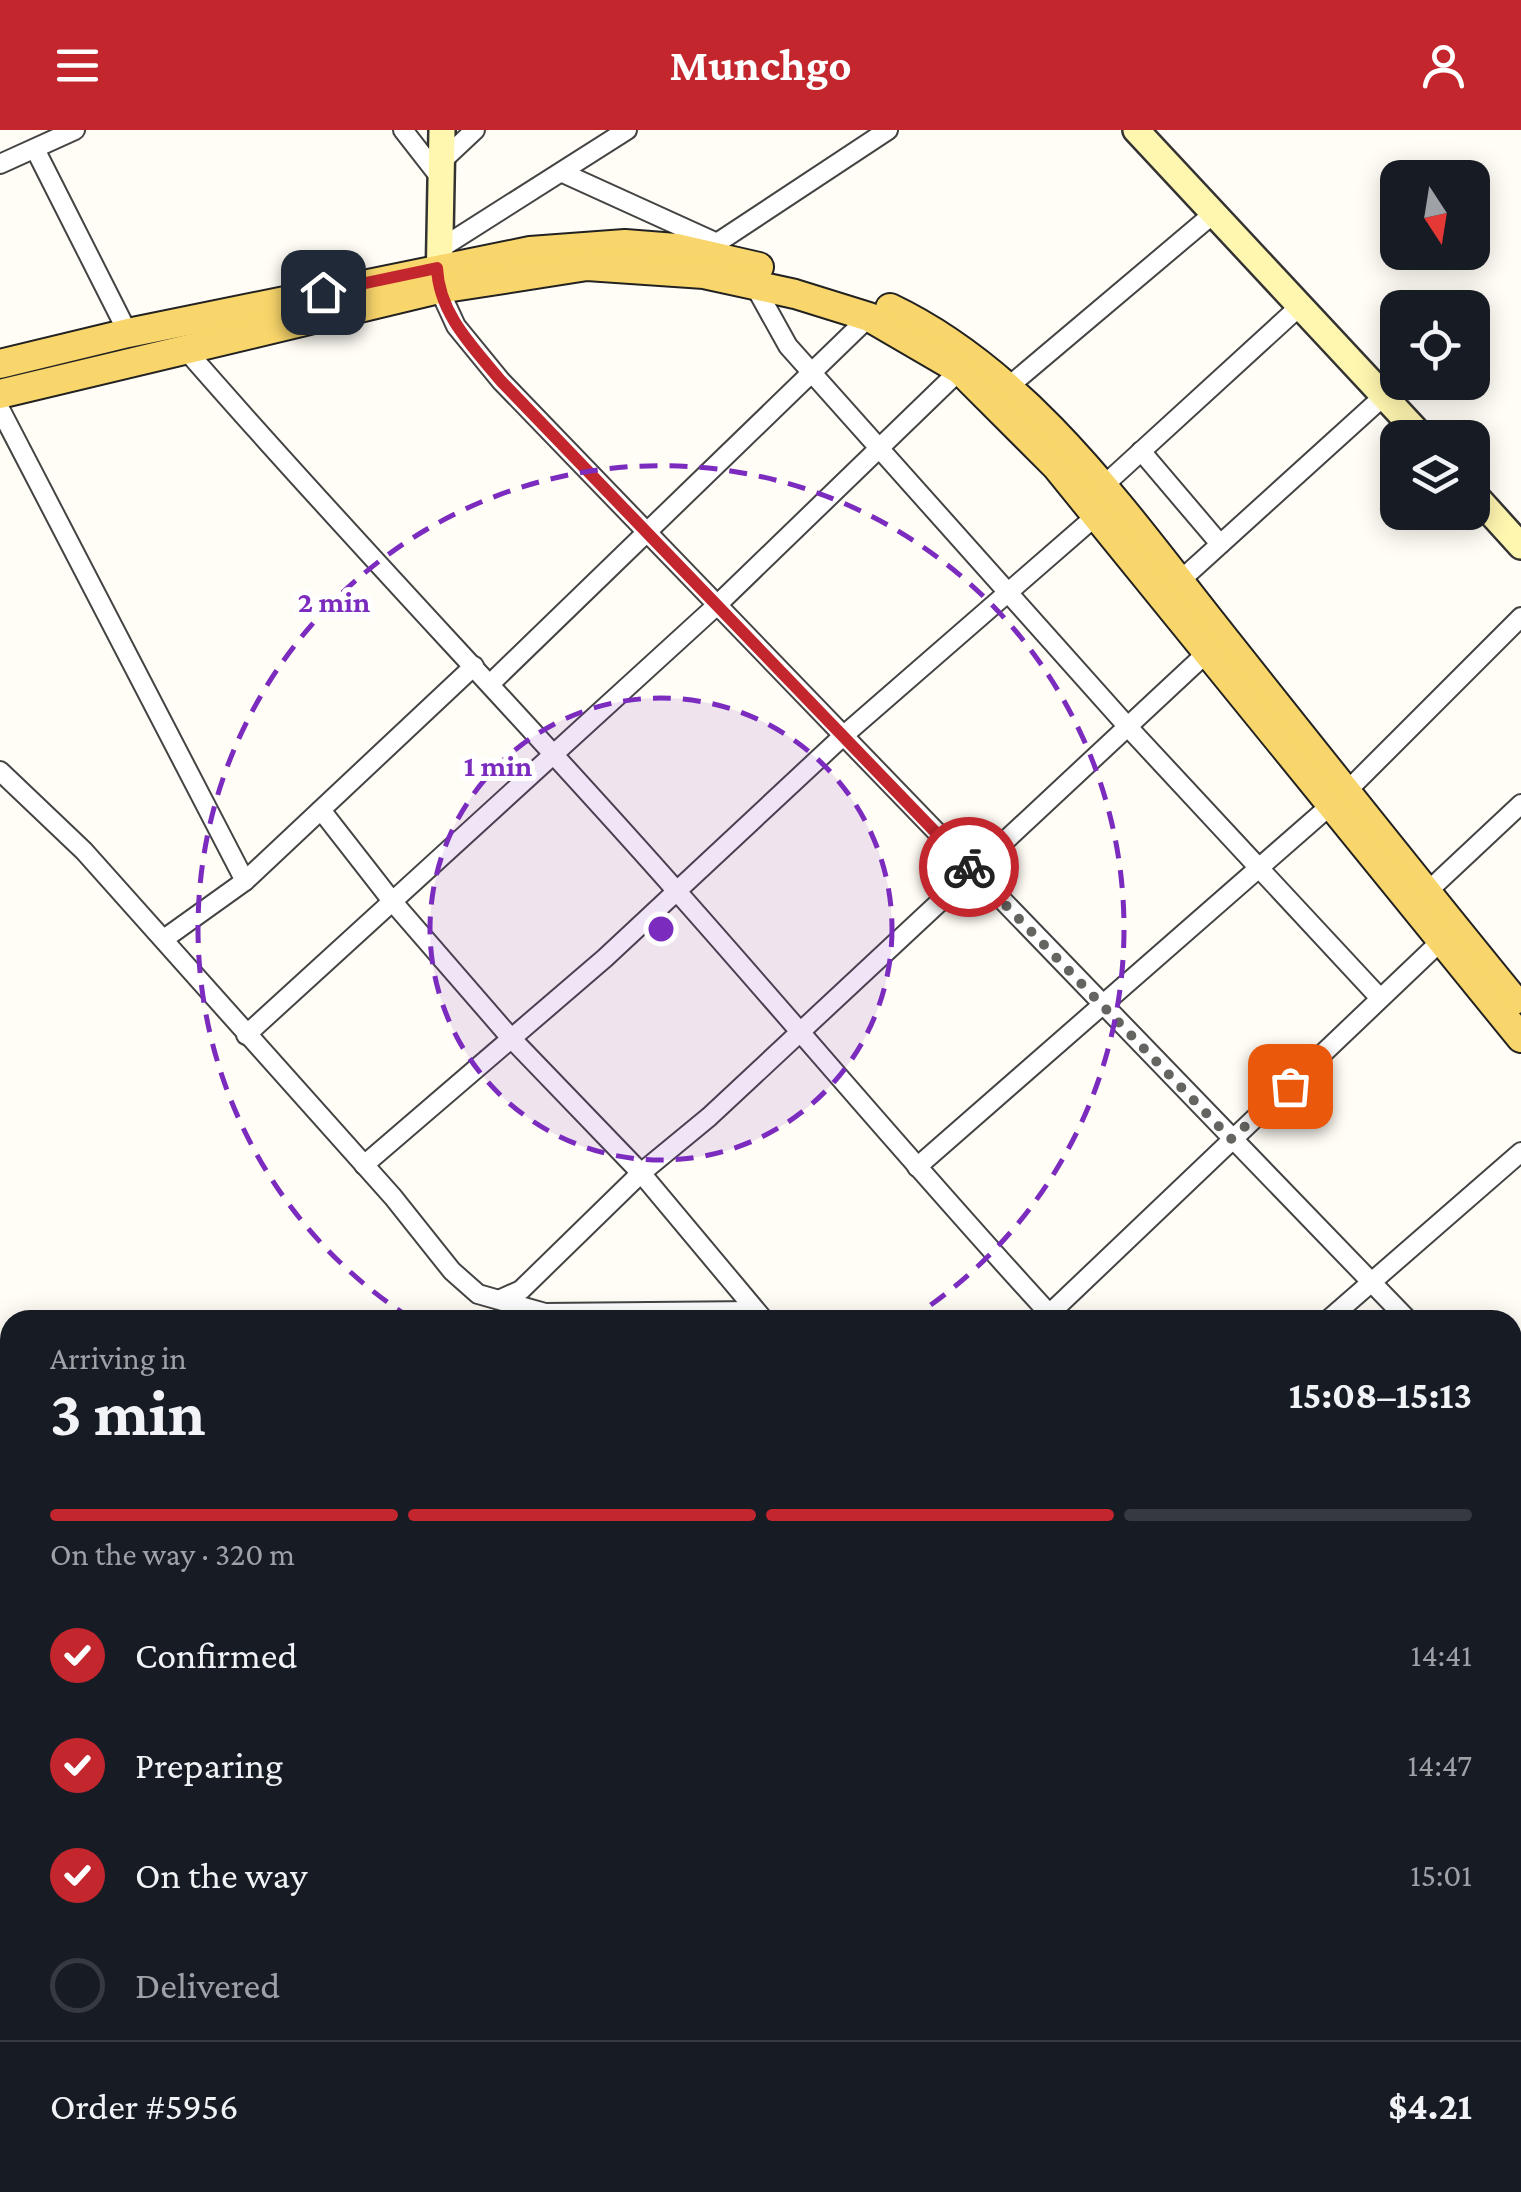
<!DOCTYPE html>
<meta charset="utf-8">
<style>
:root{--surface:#171b24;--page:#20242c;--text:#f1f3f6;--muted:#9ea1a6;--line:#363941;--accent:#c4262e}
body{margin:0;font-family:"Crimson Pro",serif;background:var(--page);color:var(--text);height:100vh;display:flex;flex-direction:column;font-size:38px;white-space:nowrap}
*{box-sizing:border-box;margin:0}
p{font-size:32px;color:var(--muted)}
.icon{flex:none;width:55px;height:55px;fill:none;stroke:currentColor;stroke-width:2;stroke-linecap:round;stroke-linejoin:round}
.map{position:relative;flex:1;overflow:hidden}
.side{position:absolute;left:0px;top:1180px;width:1522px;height:882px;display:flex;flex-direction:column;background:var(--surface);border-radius:30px 30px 0 0;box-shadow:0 5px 25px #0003}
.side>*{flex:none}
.needle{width:65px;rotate:168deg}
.controls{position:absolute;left:1380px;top:30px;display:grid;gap:20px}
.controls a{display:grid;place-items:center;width:110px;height:110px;border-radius:20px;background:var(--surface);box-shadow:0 5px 25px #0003;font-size:50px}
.pin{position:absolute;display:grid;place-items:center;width:85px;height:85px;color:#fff;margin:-42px;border-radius:20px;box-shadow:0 5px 15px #0006}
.courier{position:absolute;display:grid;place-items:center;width:100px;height:100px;margin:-50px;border:8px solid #c4262e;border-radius:50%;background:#fff;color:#222;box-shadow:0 2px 12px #0007}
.headline em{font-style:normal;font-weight:700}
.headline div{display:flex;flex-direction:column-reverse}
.headline{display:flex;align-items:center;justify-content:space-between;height:170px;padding:0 50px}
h1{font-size:65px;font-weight:700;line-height:75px}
.bar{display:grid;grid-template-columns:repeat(4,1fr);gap:15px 10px;align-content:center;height:120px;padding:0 50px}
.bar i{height:12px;border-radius:8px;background:var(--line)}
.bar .current{background:var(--accent)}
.bar p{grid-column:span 4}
.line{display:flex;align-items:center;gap:25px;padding:0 50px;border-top:2px solid var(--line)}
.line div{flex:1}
ol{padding:0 50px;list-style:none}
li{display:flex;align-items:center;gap:30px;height:110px}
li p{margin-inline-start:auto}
li .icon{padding:10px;border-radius:50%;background:var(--accent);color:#fff;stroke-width:4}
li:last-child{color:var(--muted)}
li i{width:55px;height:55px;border:5px solid var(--line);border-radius:50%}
header{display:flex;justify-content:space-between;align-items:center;height:130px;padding:0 50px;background:var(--accent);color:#fff;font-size:45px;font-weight:700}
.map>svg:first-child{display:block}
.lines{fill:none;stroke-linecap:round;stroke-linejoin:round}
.stream{stroke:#3f96cf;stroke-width:6}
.street-casing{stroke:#444;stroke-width:22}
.secondary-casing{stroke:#333;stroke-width:30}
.primary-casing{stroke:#222;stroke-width:32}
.street{stroke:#fff;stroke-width:18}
.secondary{stroke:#fff6b0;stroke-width:25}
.primary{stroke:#f9d66b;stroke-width:28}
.done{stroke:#646461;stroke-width:10;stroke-dasharray:0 18}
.route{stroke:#c4262e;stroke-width:12}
.ring{fill:none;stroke:#7b2cbf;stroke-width:5;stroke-dasharray:18 12}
.centre{fill:#7b2cbf;stroke:#fff;stroke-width:5}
.ring-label{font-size:30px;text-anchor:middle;font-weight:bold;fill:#7b2cbf;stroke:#fff;stroke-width:10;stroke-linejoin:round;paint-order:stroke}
</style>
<header><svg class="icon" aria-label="menu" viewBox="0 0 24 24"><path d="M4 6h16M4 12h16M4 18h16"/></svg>Munchgo<svg class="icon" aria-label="person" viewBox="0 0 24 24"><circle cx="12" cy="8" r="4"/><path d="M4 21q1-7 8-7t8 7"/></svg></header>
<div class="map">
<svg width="1521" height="2062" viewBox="0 0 1521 2062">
<rect width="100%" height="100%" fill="#fffdf5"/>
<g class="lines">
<path class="stream" d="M1023 2052 1038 2062"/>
<defs>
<g id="street">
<path d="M403 0 442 50"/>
<path d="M35 19 128 203"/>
<path d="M442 31 475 0"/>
<path d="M0 34 75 0"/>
<path d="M563 43 717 113"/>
<path d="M438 120 627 0"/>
<path d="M710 132 717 113 888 0"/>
<path d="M753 153 788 216 1128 597 1378 866"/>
<path d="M439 159 456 196 501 251 1408 1190"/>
<path d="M186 220C345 403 514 577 674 758 802 902 925 1049 1055 1190"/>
<path d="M1008 257 1213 84"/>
<path d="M0 279 245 751"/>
<path d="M1141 321 1220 414"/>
<path d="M1101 358 1300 176"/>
<path d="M1172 458 1385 265"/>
<path d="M490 554 869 187"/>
<path d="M0 641 84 721 393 1067 452 1141 478 1164 545 1183 755 1181"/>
<path d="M1347 661 1521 487"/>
<path d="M321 680 392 771 510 907 641 1043 764 1190"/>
<path d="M1427 762 1521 674"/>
<path d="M164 809 245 751 474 536"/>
<path d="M246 905 716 476 960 240"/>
<path d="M364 1035 605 828 843 606 1097 385"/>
<path d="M917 1037 1332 674"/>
<path d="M503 1168 521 1160 641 1043 709 987 1213 517"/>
<path d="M1043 1190 1441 811"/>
<path d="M1328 1190 1521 1022"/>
<path d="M1512 1294 1521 1302"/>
<path d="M0 1429 10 1432"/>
<path d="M0 1480 10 1495"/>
<path d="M1512 1562 1521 1560"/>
<path d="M1512 1632 1521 1616"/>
<path d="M1512 1698 1521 1699"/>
<path d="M0 1740 10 1732"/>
<path d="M0 1904 10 1912"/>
<path d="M1512 2039 1521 2033"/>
<path d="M0 2050 6 2062"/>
<path d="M417 2052 418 2062"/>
<path d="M522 2052 533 2062"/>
<path d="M891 2052 897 2062"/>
<path d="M1285 2052 1294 2062"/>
<path d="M1392 2052 1395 2062"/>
<path d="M275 2062 278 2052"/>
<path d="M723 2062 732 2060"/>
<path d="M787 2062 797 2052"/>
<path d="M1481 2062 1494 2052"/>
</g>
<g id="secondary">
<path d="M1136 0 1423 308"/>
<path d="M439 159 442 0"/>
<path d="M1472 362 1521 416"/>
</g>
<g id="primary">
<path d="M890 178C1031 245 1128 388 1223 507 1319 628 1416 750 1514 870"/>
<path d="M0 234 128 203 530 121 625 114 676 118 759 137"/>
<path d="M0 264 439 159 587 136 704 144 795 164 869 187 960 240 1056 336 1521 908"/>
</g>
</defs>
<use href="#street" class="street-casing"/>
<use href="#secondary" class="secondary-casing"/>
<use href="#primary" class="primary-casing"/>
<use href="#street" class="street"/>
<use href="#secondary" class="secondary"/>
<use href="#primary" class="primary"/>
</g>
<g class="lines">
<path class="done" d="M969 737 1231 1009 1290 956"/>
<path class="route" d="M323 162 437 138C439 184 473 217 501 251L969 737"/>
</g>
<circle cx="661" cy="799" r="231" fill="#7b2cbf" fill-opacity=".12"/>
<g class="ring">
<circle cx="661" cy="799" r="231"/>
<path d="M412 1189A463 463 0 1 1 910 1189"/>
</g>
<circle cx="661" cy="799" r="15" class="centre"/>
<g class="ring-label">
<text x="334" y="482">2 min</text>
<text x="498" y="646">1 min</text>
</g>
</svg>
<div class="controls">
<a><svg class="needle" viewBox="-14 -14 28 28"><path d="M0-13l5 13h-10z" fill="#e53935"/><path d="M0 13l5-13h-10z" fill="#9ea1a6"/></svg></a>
<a><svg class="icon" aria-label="locate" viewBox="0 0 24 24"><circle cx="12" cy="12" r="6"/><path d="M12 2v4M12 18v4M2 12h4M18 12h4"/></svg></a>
<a><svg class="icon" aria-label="layers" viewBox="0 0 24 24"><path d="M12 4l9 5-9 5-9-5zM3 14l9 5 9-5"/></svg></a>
</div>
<div class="pin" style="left:1290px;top:956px;background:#ea580c"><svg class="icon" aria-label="bag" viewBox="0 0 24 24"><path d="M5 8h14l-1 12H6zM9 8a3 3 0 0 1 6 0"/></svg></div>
<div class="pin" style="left:323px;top:162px;background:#1f2937"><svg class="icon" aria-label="home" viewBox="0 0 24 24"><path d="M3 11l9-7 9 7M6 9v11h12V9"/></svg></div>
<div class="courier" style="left:969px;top:737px"><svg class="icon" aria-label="bike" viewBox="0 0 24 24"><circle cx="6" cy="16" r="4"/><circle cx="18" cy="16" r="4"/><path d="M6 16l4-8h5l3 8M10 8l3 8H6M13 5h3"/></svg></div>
<section class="side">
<div class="headline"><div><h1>3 min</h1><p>Arriving in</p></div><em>15:08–15:13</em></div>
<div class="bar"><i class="current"></i><i class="current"></i><i class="current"></i><i></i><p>On the way · 320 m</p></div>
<ol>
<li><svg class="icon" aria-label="check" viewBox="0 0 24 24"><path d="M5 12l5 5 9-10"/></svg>Confirmed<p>14:41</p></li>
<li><svg class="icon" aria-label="check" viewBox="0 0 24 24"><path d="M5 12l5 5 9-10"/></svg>Preparing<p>14:47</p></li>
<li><svg class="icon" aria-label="check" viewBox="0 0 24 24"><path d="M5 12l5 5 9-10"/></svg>On the way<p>15:01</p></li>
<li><i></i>Delivered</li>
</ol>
<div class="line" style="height:130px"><div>Order #5956</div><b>$4.21</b></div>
</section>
</div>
